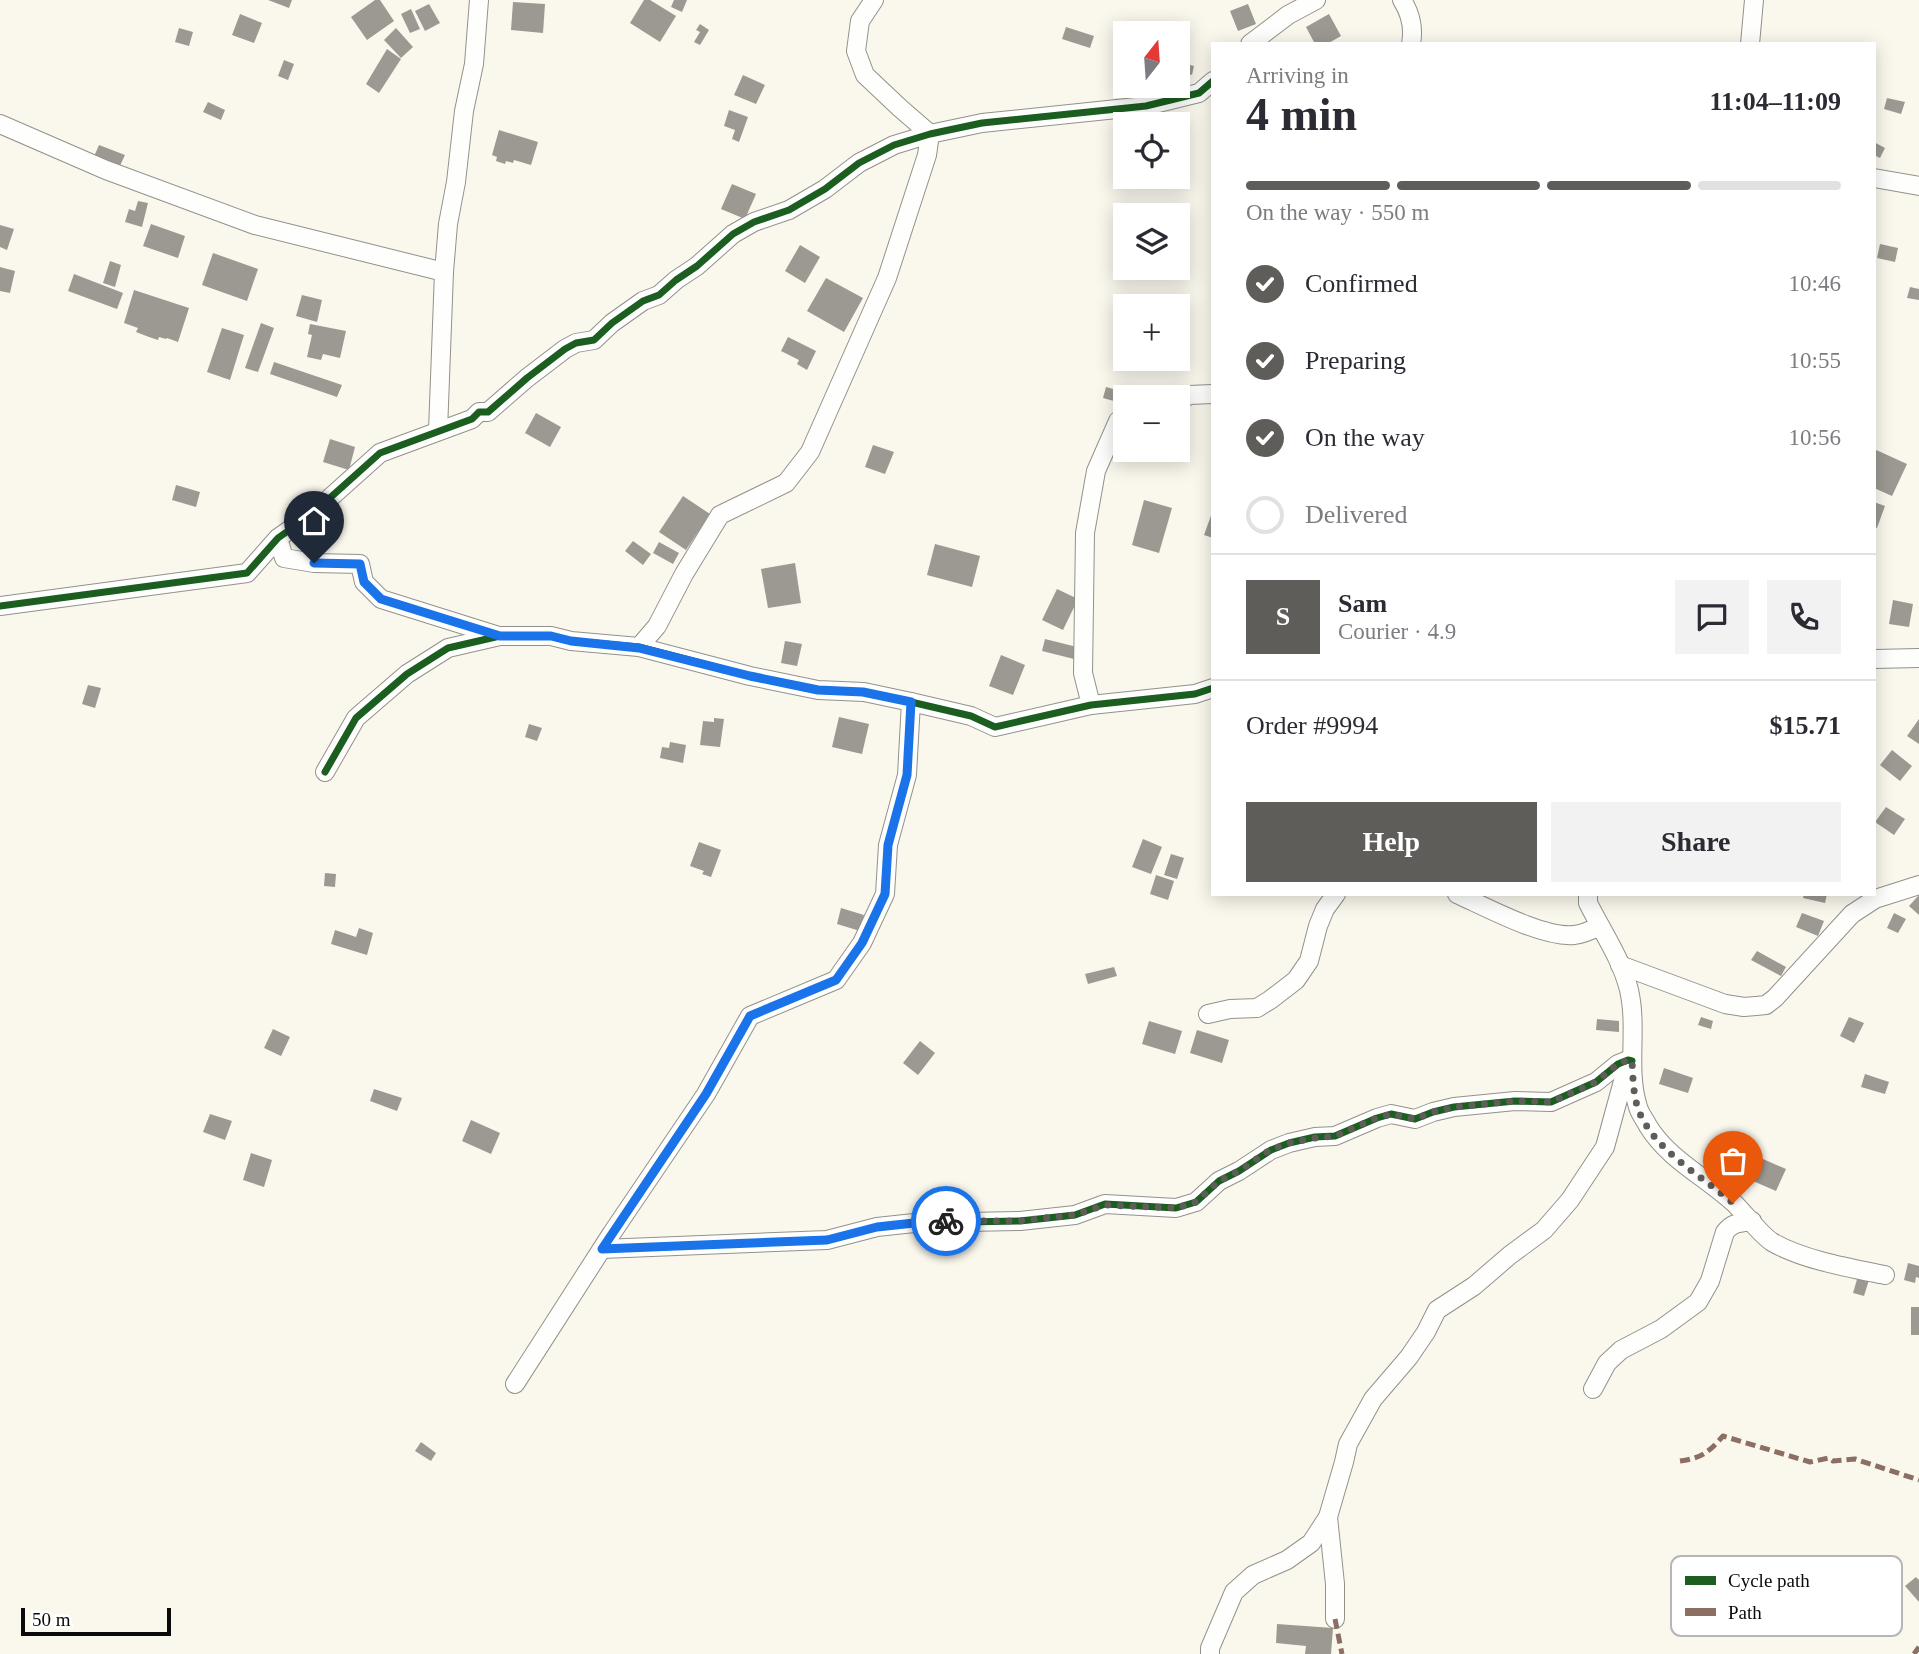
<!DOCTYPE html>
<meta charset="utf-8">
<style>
:root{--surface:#fff;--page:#f2f2f3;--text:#2b2b33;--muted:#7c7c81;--line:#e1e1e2;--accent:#5e5d59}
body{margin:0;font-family:Georgia,serif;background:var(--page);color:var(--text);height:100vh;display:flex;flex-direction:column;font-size:26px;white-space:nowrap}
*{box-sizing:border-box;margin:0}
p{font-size:23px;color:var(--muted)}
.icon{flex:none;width:38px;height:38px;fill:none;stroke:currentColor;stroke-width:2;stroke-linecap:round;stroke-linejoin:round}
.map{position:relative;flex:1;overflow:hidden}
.details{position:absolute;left:1211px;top:42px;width:665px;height:854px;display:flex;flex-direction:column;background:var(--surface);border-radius:0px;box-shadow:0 4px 18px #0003}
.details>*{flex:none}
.needle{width:46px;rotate:17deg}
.fabs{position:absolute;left:1113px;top:21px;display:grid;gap:14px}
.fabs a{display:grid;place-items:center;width:77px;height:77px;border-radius:0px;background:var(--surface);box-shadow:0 4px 18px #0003;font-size:35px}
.scale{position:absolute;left:21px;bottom:18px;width:150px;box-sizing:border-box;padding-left:7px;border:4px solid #0a0a0a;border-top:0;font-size:19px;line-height:24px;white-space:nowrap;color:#0a0a0a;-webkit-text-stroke:5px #fff;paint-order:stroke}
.pin{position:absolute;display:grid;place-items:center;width:60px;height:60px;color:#fff;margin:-72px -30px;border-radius:50% 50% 50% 0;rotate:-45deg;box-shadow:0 0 7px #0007}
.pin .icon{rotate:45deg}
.courier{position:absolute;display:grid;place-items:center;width:70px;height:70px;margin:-35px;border:5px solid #1a73e8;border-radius:50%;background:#fff;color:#222;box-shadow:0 2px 9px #0007}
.overview em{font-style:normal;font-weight:700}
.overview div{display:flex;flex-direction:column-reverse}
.overview{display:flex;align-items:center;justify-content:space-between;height:119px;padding:0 35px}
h1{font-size:46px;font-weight:700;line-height:52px}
.bar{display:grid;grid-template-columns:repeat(4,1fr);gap:10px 7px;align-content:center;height:84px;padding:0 35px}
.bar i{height:9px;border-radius:5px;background:var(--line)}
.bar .selected{background:var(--accent)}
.bar p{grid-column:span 4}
.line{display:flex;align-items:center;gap:18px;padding:0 35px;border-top:2px solid var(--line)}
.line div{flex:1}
.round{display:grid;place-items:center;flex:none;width:74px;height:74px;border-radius:0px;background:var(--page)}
ol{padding:0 35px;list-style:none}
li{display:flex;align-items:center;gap:21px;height:77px}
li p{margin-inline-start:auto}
li .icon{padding:7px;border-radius:50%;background:var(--accent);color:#fff;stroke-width:4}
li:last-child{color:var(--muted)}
li i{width:38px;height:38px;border:4px solid var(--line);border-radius:50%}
.button{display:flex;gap:14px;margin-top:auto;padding:14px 35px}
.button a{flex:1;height:80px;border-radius:0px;background:var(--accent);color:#fff;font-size:28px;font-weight:700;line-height:80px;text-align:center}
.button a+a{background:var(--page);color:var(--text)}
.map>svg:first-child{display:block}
.building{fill:#9c9993}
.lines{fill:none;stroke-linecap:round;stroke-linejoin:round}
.street-casing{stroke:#92918c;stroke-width:20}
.street{stroke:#fefefc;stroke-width:18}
.quiet{stroke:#8d6e63;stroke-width:5;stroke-dasharray:10 5;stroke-linecap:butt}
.cycleway-casing{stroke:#fff;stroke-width:11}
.cycleway{stroke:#1b5e20;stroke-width:7}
.done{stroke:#5e5d59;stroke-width:7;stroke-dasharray:0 12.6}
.route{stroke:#1a73e8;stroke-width:9}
.key{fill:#fff;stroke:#b6b6b6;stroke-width:2}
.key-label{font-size:19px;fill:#0a0a0a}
</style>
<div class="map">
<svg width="1919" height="1654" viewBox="0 0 1919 1654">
<rect width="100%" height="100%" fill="#faf8ed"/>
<g class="building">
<path d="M268 0H292L289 8Z"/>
<path d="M375 0H380L394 21 367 40 351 17Z"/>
<path d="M644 0H650L676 16 660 42 630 23Z"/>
<path d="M674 0H687L682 12 671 7Z"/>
<path d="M513 2 545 4 543 33 511 30Z"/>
<path d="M429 4 440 23 425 31 415 11Z"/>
<path d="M1248 4 1256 24 1238 31 1230 11Z"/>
<path d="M411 9 420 29 410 33 401 14Z"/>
<path d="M240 14 262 23 254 43 232 35Z"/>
<path d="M1329 14 1341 36 1327 44H1315L1306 27Z"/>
<path d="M700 24 709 30 700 45 694 42 700 32 696 30Z"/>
<path d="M1066 27 1094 36 1090 48 1062 39Z"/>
<path d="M179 28 193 32 189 46 175 42Z"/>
<path d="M396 28 413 47 401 58 384 40Z"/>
<path d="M387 49 401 59 379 93 366 84Z"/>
<path d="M284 60 294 64 288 80 278 76Z"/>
<path d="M1186 64 1194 66 1192 75 1184 73Z"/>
<path d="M743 75 765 85 756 104 734 95Z"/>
<path d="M1887 98 1905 102 1901 114 1884 109Z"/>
<path d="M208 102 225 110 221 120 203 112Z"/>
<path d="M729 110 748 117 739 142 732 139 735 130 724 126Z"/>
<path d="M499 130 538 142 531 165 514 160 513 163 506 161 505 164 496 161 497 157 492 155Z"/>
<path d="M1874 142 1885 148 1880 158 1874 155Z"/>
<path d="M99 145 125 155 118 170 93 159Z"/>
<path d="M732 184 756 194 745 219 721 209Z"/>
<path d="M138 201 148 203 142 227 125 222 129 209 135 211Z"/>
<path d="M151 224 185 236 178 258 143 246Z"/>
<path d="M0 225 14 229 7 250 0 247Z"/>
<path d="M1880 244 1898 248 1895 262 1877 258Z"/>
<path d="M800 245 820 257 805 283 785 271Z"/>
<path d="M213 253 258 269 247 301 202 285Z"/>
<path d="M110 261 121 265 115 287 103 283Z"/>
<path d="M0 267 15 271 10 293 0 291Z"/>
<path d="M74 274 123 293 117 309 68 291Z"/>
<path d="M826 278 863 298 844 332 807 311Z"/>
<path d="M1910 287 1919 289V300L1907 298Z"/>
<path d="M134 290 189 308 178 342 167 338 166 339 159 337 158 340 149 337 136 332 138 328 124 323Z"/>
<path d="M302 295 322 300 317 322 296 316Z"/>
<path d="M261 323 274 328 258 372 245 368Z"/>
<path d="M310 324 346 331 340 358 323 354 321 360 307 357 312 335 308 334Z"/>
<path d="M222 328 244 335 230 380 207 372Z"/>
<path d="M788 337 816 351 807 370 797 364 799 360 781 351Z"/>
<path d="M274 362 342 385 337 397 270 374Z"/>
<path d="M1106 387 1124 392 1121 403 1103 398Z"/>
<path d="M536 413 561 427 550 447 525 433Z"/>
<path d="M330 439 355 447 349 470 323 462Z"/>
<path d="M873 445 894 452 885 474 865 467Z"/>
<path d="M1874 449 1907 464 1892 496 1874 488Z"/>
<path d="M176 485 200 492 196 507 172 500Z"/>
<path d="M683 496 710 514 686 550 659 532Z"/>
<path d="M1144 500 1172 508 1159 553 1132 545Z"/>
<path d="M1874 502 1885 506 1877 528 1874 527Z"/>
<path d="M1213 510V538L1204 535Z"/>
<path d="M633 541 651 554 643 565 625 551Z"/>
<path d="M659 542 679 553 673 564 653 553Z"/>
<path d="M935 544 980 556 972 587 927 575Z"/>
<path d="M795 563 801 603 768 608 761 569Z"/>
<path d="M1057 589 1078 599 1063 630 1042 620Z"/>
<path d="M1893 600 1913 604 1909 627 1889 624Z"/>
<path d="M1045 639 1077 647 1074 659 1042 651Z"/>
<path d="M785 641 802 644 797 666 781 663Z"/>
<path d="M1001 655 1025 665 1013 695 989 686Z"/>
<path d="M88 685 101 688 95 708 82 704Z"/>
<path d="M839 717 869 724 862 754 832 747Z"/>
<path d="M714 718 724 719 720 747 700 745 703 721 714 722Z"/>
<path d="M1919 719V744L1907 736Z"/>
<path d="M529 724 542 728 537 741 525 737Z"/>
<path d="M670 742 686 745 683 763 660 758 662 747 669 748Z"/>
<path d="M1892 750 1912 766 1900 781 1880 765Z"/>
<path d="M1886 807 1905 819 1894 835 1875 822Z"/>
<path d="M1143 839 1162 847 1151 874 1132 867Z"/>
<path d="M699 842 721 850 711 877 702 874 704 871 690 866Z"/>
<path d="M1171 854 1184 858 1177 879 1164 875Z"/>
<path d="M325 873 336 874 335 887 324 886Z"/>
<path d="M1156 875 1174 881 1168 900 1150 894Z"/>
<path d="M1804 894H1827L1825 903 1803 898Z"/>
<path d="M1919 895V915L1909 906Z"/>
<path d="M841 908 864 915 860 931 837 924Z"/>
<path d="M1802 913 1824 921 1818 936 1796 927Z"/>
<path d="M1894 913 1906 919 1898 933 1887 928Z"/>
<path d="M359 928 373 933 367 955 331 944 335 930 356 937Z"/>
<path d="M1757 951 1786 967 1781 976 1751 960Z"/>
<path d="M1114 967 1117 976 1088 984 1085 974Z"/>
<path d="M1701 1017 1713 1021 1711 1029 1698 1025Z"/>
<path d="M1849 1017 1864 1023 1854 1043 1840 1036Z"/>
<path d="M1597 1019 1619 1021V1032L1596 1030Z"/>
<path d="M1149 1021 1182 1031 1175 1054 1142 1044Z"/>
<path d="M273 1029 290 1037 281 1056 264 1048Z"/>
<path d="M1197 1030 1229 1040 1222 1063 1190 1053Z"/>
<path d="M920 1041 935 1053 918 1075 903 1063Z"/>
<path d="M1664 1068 1693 1078 1688 1093 1659 1084Z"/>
<path d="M1865 1074 1889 1082 1885 1094 1861 1087Z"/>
<path d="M374 1089 402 1098 397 1111 370 1101Z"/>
<path d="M210 1114 232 1121 225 1140 203 1132Z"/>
<path d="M471 1120 500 1133 491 1154 462 1141Z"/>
<path d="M1743 1145 1754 1149 1751 1157 1740 1152Z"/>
<path d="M251 1153 272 1160 264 1187 243 1180Z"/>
<path d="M1763 1159 1786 1169 1776 1191 1753 1181Z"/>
<path d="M1908 1263 1919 1266V1278L1916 1277 1915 1283 1904 1280Z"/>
<path d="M1858 1276 1869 1280 1864 1296 1853 1293Z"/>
<rect x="1911" y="1307" width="8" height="28"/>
<path d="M421 1442 436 1453 431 1461 415 1451Z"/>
<path d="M1916 1577 1919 1580V1602L1905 1586Z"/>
<path d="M1277 1624 1333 1628 1331 1654H1305L1306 1646 1276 1643Z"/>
</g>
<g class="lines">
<defs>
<g id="street">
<path d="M1402 0C1411 14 1414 28 1411 44"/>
<path d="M1250 44 1288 15 1316 0"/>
<path d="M1750 44 1754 0"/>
<path d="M0 124 106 170 255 225 444 272"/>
<path d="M1874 178 1919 186"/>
<path d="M1178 402 1189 395 1213 394"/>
<path d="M438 431 444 272 448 224 456 182 464 111 474 64 479 0"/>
<path d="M278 538 284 558 314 563 360 564 364 582 381 599 499 636"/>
<path d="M0 606 247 573 278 538 312 514 380 453 472 419 479 412H488L527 378 565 349 576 343 594 340 612 323 643 301 659 295 676 280 697 266 733 234 754 222 789 210 825 189 859 163 894 145 930 134 982 123 1146 106 1199 93 1213 81"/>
<path d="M639 647 657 626 684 574 720 515 786 483 810 452 887 278 927 155 930 134 900 108 865 75 856 51 860 21 874 0"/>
<path d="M1874 659 1919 658"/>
<path d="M1091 705 1083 673 1085 533 1096 471 1118 421 1125 419"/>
<path d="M325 772 356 718 407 674 448 648 500 636H551L571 641 639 647 750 676 818 690 864 692 911 702 971 716 995 727 1091 705 1195 694 1213 688"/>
<path d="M1457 894C1486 907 1543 938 1574 935 1583 934 1592 930 1600 926"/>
<path d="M1588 894V903C1602 931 1622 960 1629 990 1638 1029 1626 1069 1638 1107 1640 1114 1645 1120 1648 1126 1669 1160 1706 1177 1735 1204 1745 1214 1761 1235 1772 1242 1803 1260 1850 1268 1885 1275"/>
<path d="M1620 965 1725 1004 1744 1007 1756 1006 1766 1005 1775 998 1852 914 1875 899 1919 885"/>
<path d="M1208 1014 1230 1009 1257 1008 1270 1000 1296 980 1309 961 1318 926 1325 909 1336 894"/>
<path d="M602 1249 827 1240 877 1227 914 1223 1020 1221 1075 1215 1105 1204 1176 1208 1196 1202 1219 1181 1239 1171 1271 1150 1289 1143 1315 1137 1335 1136 1377 1118 1391 1114 1415 1119 1433 1112 1454 1107 1515 1101 1551 1102 1596 1082 1618 1064 1628 1060 1632 1061"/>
<path d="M515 1384 612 1233 706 1094 750 1016 836 980 862 943 885 894 888 845 907 775 911 702"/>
<path d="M1593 1389 1607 1363 1621 1350 1661 1329 1698 1302 1710 1281 1725 1232C1733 1222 1740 1223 1752 1221"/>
<path d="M1328 1517 1335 1584V1619"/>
<path d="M1210 1654V1648L1234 1592 1253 1575 1287 1560 1311 1543 1328 1517 1344 1462 1348 1444 1373 1399 1409 1357 1426 1332 1437 1310 1474 1286 1510 1255 1544 1230 1570 1200 1605 1147 1626 1070 1632 1064"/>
</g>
</defs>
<use href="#street" class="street-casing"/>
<use href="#street" class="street"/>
<g class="quiet">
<path d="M1680 1461C1702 1458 1709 1452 1723 1436L1810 1462 1829 1458 1833 1461 1855 1459 1919 1480"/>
<path d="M1335 1619 1342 1654"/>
<path d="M1914 1654 1919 1647"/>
</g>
<defs>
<g id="cycleway">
<path d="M0 606 247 573 278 538 312 514 380 453 472 419 479 412H488L527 378 565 349 576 343 594 340 612 323 643 301 659 295 676 280 697 266 733 234 754 222 789 210 825 189 859 163 894 145 930 134 982 123 1146 106 1199 93 1213 81"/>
<path d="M325 772 356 718 407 674 448 648 500 636H551L571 641 639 647 750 676 818 690 864 692 911 702 971 716 995 727 1091 705 1195 694 1213 688"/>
<path d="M602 1249 827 1240 877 1227 914 1223 1020 1221 1075 1215 1105 1204 1176 1208 1196 1202 1219 1181 1239 1171 1271 1150 1289 1143 1315 1137 1335 1136 1377 1118 1391 1114 1415 1119 1433 1112 1454 1107 1515 1101 1551 1102 1596 1082 1618 1064 1628 1060 1632 1061"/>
</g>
</defs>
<use href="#cycleway" class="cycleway-casing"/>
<use href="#cycleway" class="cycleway"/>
</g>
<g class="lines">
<path class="done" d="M946 1221H1020L1045 1218 1075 1215 1105 1205 1176 1208 1196 1202 1219 1181 1239 1171 1270 1150 1289 1143 1315 1138 1335 1136 1377 1118 1391 1114 1415 1119 1433 1112 1454 1107 1515 1101 1551 1102 1596 1082 1618 1064 1628 1060 1632 1061C1633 1077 1633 1093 1638 1109 1654 1151 1701 1175 1733 1203"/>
<path class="route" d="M314 563 360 564 364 582 381 599 500 636H551L571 641 639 648 750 676 818 690 863 692 911 702 907 775 888 845 885 894 862 943 836 980 750 1016 706 1094 602 1249 827 1240 877 1227 914 1223 946 1221"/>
</g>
<rect x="1671" y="1556" width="231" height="80" rx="10" class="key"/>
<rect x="1685" y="1576" width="31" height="9" fill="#1b5e20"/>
<rect x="1685" y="1608" width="31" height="8" fill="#8d6e63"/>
<g class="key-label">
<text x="1728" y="1587">Cycle path</text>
<text x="1728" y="1619">Path</text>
</g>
</svg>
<div class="fabs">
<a><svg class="needle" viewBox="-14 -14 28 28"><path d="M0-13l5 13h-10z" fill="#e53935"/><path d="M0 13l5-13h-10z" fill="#7c7c81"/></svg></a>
<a><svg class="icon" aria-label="locate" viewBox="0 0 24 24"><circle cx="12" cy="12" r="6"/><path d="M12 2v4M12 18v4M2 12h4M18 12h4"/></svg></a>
<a><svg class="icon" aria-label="layers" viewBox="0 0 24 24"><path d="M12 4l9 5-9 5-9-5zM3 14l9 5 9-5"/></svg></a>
<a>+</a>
<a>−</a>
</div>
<div class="scale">50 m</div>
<div class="pin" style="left:1733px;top:1203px;background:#ea580c"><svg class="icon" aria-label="bag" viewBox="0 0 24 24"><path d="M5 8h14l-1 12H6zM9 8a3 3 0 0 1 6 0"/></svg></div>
<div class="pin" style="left:314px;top:563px;background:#1f2937"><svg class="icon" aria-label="home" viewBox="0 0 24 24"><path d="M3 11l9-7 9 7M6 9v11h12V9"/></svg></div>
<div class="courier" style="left:946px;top:1221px"><svg class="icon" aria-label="bike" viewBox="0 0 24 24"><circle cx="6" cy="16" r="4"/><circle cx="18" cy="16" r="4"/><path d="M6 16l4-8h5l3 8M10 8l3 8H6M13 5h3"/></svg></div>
<section class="details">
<div class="overview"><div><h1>4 min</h1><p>Arriving in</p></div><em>11:04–11:09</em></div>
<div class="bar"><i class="selected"></i><i class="selected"></i><i class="selected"></i><i></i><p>On the way · 550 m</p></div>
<ol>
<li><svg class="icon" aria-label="check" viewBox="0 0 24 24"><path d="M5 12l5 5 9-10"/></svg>Confirmed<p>10:46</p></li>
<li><svg class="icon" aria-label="check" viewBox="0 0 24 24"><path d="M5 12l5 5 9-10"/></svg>Preparing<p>10:55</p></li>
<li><svg class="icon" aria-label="check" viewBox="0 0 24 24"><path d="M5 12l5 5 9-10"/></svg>On the way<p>10:56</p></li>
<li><i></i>Delivered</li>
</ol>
<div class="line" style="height:126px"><b class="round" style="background:var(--accent);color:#fff">S</b><div><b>Sam</b><p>Courier · 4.9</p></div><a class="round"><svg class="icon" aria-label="chat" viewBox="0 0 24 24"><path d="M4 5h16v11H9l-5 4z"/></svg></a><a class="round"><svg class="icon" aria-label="phone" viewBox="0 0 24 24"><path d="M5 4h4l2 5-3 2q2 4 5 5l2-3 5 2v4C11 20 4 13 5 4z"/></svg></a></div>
<div class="line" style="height:91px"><div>Order #9994</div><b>$15.71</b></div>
<div class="button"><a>Help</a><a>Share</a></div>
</section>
</div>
